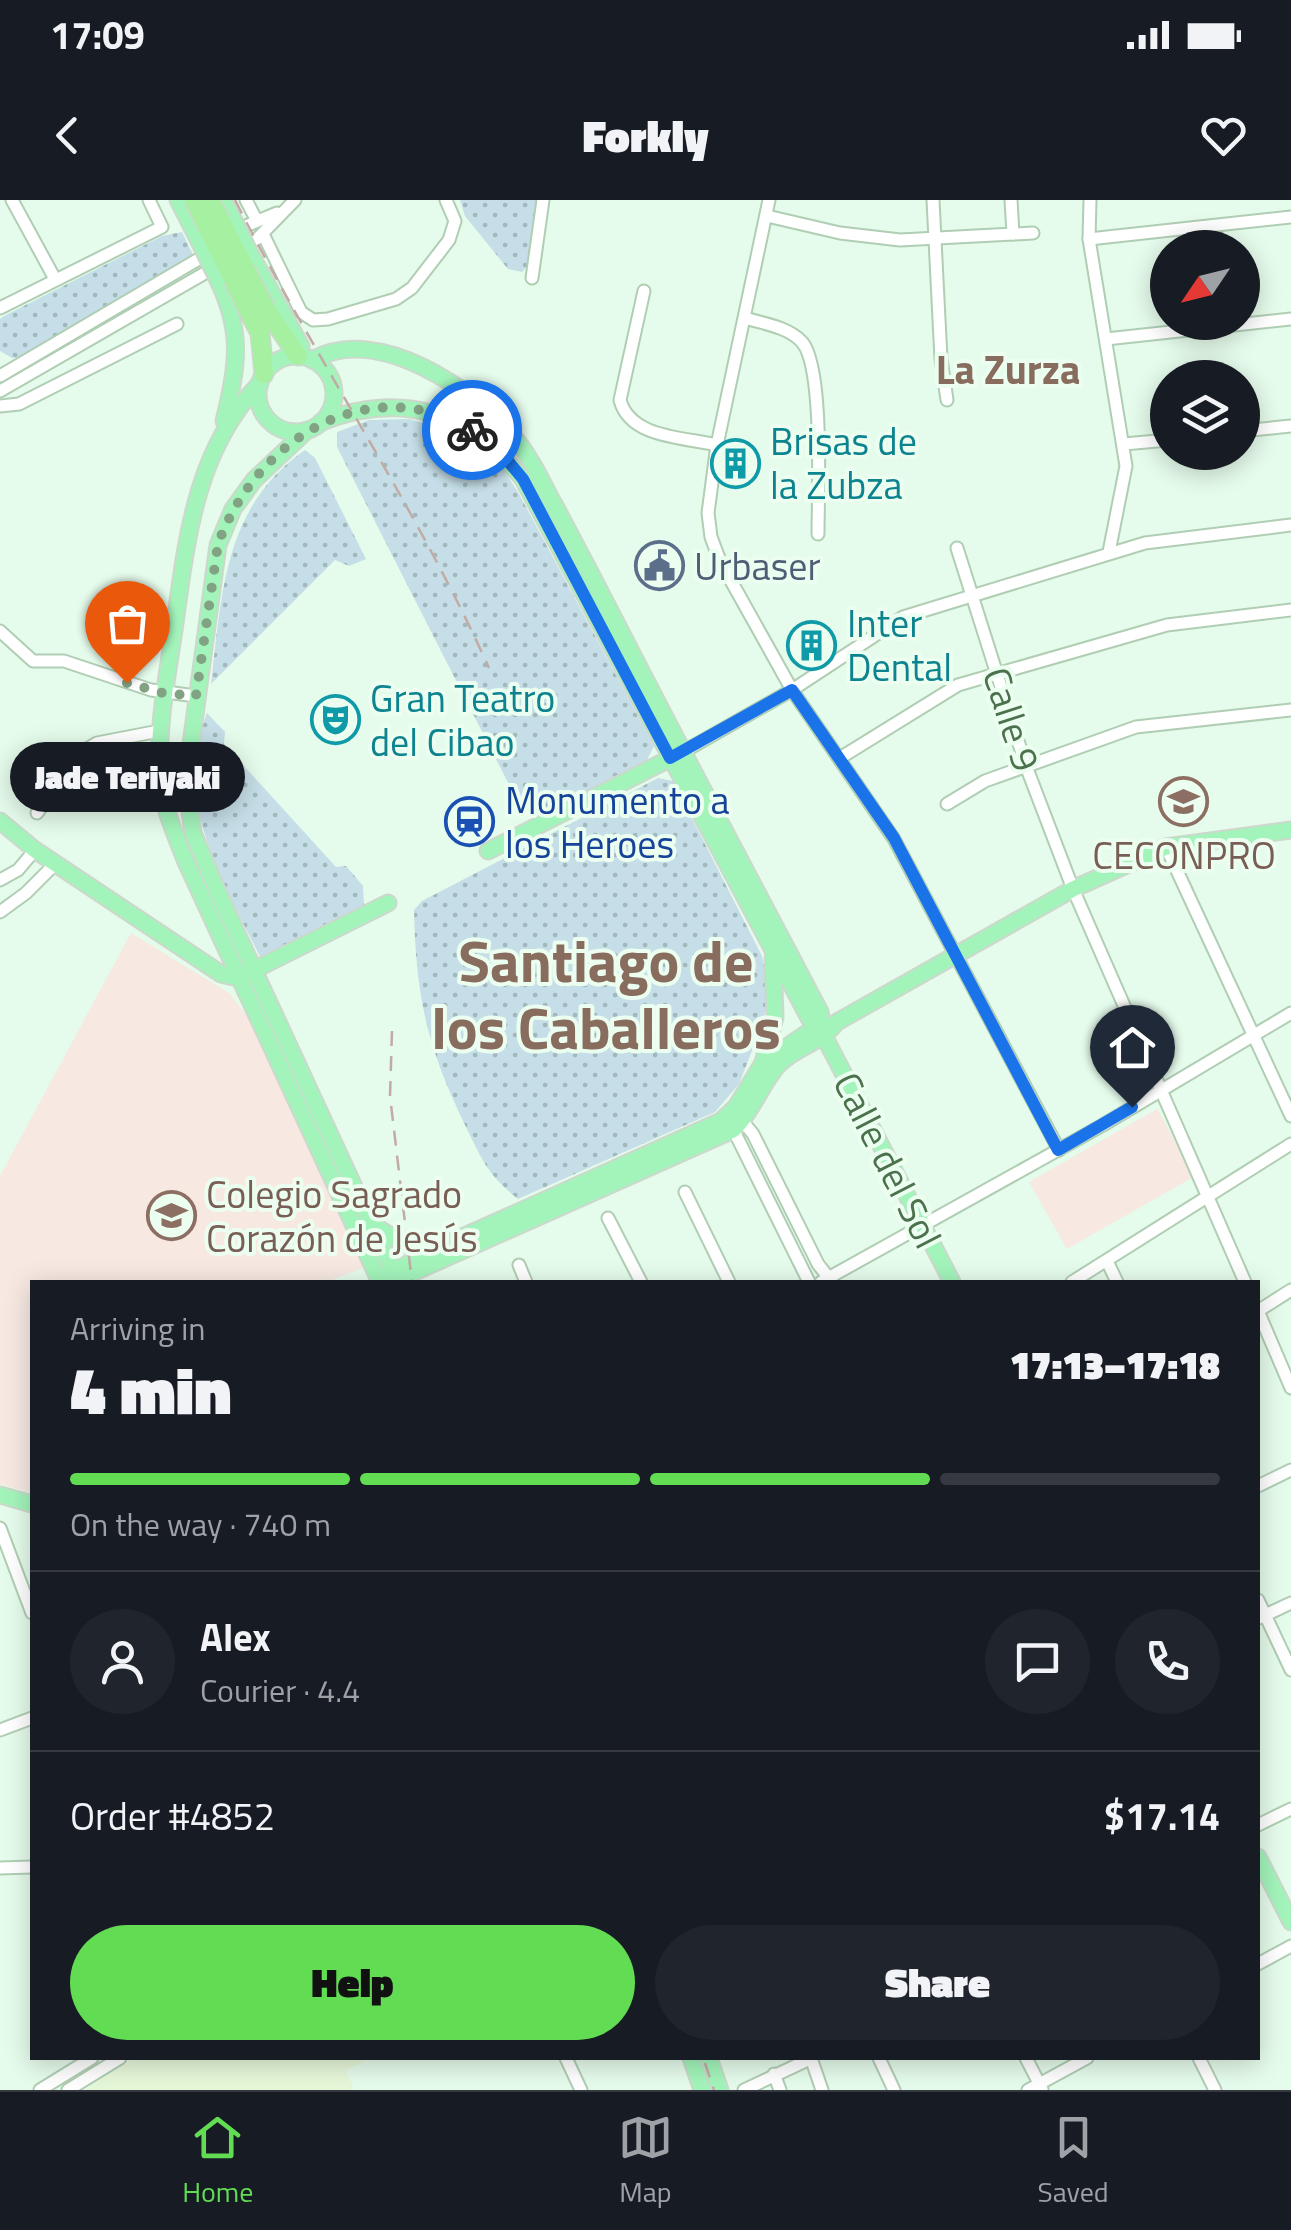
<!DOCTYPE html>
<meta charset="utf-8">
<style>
:root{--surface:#171b24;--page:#20242c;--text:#f1f3f6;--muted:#9ea1a6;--line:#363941;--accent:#62dc53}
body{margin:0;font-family:"Titillium Web",sans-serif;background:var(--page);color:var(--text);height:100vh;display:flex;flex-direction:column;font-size:38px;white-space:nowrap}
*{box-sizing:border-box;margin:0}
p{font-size:32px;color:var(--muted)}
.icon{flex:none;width:55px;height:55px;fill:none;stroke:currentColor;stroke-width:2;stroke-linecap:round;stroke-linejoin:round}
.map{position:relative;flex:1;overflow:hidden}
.drawer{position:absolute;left:30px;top:1080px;width:1230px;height:780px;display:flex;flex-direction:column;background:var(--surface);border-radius:0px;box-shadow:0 5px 25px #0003}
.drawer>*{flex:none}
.needle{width:65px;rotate:235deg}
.fabs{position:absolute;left:1150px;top:30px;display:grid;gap:20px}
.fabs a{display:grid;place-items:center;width:110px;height:110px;border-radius:50%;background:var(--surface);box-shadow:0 5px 25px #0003;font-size:50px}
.pin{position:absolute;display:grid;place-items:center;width:85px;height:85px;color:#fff;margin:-102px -42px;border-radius:50% 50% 50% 0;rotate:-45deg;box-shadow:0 0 10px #0007}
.pin .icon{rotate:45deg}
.courier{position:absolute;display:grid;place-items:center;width:100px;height:100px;margin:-50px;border:8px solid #1a73e8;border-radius:50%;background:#fff;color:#222;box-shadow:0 2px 12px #0007}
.bubble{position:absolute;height:70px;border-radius:35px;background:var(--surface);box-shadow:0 5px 25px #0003;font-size:32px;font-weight:800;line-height:70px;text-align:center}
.headline em{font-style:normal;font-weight:800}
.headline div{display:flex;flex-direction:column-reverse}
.headline{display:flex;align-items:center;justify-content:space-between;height:170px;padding:0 40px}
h1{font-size:65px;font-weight:800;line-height:75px}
.bar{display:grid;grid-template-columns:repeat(4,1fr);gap:15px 10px;align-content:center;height:120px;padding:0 40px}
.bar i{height:12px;border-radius:8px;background:var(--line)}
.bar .current{background:var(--accent)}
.bar p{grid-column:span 4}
.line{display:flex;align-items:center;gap:25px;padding:0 40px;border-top:2px solid var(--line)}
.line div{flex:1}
.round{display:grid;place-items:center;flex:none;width:105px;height:105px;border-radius:52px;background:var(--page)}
.cta{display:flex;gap:20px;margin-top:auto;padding:20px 40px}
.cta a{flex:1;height:115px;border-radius:60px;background:var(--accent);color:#111;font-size:40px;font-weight:800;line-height:115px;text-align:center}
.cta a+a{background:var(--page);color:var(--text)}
.status{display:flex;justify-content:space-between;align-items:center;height:70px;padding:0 50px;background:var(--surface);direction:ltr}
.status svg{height:28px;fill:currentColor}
header{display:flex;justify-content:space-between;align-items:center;height:130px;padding:0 40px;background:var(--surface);font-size:45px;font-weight:800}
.dock{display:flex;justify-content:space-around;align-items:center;height:140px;border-top:2px solid var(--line);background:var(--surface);font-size:28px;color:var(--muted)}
.dock a{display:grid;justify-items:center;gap:5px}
.dock .current{color:var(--accent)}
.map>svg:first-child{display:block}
.education{fill:#f7e8e2}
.medical{fill:#e7f8d9}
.park{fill:url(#park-dots)}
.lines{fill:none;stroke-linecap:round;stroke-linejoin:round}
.minor-casing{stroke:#b0ceb3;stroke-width:15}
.major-casing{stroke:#cdd8cd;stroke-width:19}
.highway-casing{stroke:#cdd8cd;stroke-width:21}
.minor{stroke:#fff;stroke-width:11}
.major{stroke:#a3f4bb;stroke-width:15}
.highway{stroke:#a6f0a1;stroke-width:18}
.rail{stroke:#c3aba5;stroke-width:2.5;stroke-dasharray:15 10;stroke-linecap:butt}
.major-bridge-casing{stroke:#cdd8cd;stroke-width:19;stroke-linecap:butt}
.highway-bridge-casing{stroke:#cdd8cd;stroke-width:21;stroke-linecap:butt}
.major-bridge{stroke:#a3f4bb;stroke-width:15}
.highway-bridge{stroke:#a6f0a1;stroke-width:18}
.done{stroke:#82a284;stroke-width:10;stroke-dasharray:0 18}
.route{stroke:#1a73e8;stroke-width:12}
.labels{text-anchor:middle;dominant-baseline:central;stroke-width:8;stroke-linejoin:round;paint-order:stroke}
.culture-label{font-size:38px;fill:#0d838f;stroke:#ebfef0;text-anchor:start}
.service-label{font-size:38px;fill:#4e5e75;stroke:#ebfef0;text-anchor:start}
.street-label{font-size:38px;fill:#4c724d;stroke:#ebfef0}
.transit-label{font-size:38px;fill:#164399;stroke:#ebfef0;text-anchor:start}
.education-label{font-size:38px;fill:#785e54;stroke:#ebfef0}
.neighbourhood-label{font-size:40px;font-weight:bold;fill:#886d5f;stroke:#ebfef0}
.town-label{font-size:58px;font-weight:bold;fill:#886d5f;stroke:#ebfef0}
</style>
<div class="status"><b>17:09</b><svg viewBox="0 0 49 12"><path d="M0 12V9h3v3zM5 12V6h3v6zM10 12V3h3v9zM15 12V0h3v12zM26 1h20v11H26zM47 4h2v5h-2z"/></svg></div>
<header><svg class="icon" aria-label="back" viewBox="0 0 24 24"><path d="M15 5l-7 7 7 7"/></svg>Forkly<svg class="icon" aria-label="heart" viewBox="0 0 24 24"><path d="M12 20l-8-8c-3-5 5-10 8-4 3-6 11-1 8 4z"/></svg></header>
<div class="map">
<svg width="1291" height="1890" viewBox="0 0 1291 1890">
<defs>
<pattern id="park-dots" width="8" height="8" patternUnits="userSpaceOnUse" patternTransform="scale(2.5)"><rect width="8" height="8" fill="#c5dee7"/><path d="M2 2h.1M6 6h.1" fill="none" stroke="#a2b8bd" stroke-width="1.8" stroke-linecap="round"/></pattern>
</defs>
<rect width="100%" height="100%" fill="#e5fbeb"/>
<g class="education">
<path d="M131 733 229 793 247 816 365 1067 327 1082H32V1293L0 1284V976Z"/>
<path d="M1157 909 1195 976 1067 1049 1029 982Z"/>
</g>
<path class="medical" d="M135 1858H373L346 1870 354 1890H84Z"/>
<g class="park">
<path d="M460 0H542L539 53 522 72 508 69 465 16Z"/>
<path d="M182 32 194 57 19 157 12 158 0 151V119L4 116 162 36Z"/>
<path d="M409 219 459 233 495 257 518 292 654 546 647 560 542 614 522 610 337 247V232L369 220Z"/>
<path d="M305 250 315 258 366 359 349 366 335 360 211 484C222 394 223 307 305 250Z"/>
<path d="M207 513 225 532 224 544 336 667 346 666 363 686 364 706 260 757C223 681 171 599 207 513Z"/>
<path d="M658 578 673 581 762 756 768 790 764 820 739 884 715 912 518 999C486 973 483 961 465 925 427 846 416 798 414 710L422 701Z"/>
</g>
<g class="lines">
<defs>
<g id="minor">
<path d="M12 0 55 79"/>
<path d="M246 0 257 21"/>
<path d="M769 0 717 245 708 313 711 337 720 361 792 490 894 639 1059 950"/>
<path d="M933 0 941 159 947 200"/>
<path d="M1011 0 1013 34"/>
<path d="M1090 0 1089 39 1126 266 1109 352"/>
<path d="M767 16 840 33 900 40 1033 33"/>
<path d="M248 25 277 13"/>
<path d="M263 34 301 112 313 120 328 119 396 99 412 88 449 40 455 21 446 0"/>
<path d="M1089 39 1291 17"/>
<path d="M256 40 295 0"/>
<path d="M532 78 543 0"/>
<path d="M644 91 620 200C630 238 683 237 717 245"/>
<path d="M0 108 162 27 149 0"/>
<path d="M745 118C765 124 788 127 802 142 824 167 818 296 818 334"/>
<path d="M1106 139 1291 119"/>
<path d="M0 176 197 60"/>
<path d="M0 191 205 73"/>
<path d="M0 206 19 204 177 124"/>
<path d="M1242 231 1291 226"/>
<path d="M1124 244 1168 240"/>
<path d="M957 348 1026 566 1073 689 1245 1082"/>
<path d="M0 431 33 461H64L151 490 196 496"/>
<path d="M683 552 792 490 903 417 1145 343 1291 325"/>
<path d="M840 558 958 485 1167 425 1291 410"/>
<path d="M947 604 985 581 1136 527 1291 510"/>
<path d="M37 613 82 552 97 543 159 531"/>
<path d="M1166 647 1291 916"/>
<path d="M0 680 18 670 35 650"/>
<path d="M0 712 26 693 56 663"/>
<path d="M739 917 753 934 818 1064 832 1082"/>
<path d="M731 925 809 1082"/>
<path d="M685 992 729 1082"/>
<path d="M608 1018 641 1082"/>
<path d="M1107 1061 1117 1082"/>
<path d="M519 1065 526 1082"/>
<path d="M821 1082 1103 925 1291 813"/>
<path d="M1072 1082 1291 944"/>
<path d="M1258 1111 1291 1188"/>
<path d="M1258 1111 1291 1090"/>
<path d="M1258 1286 1291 1270"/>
<path d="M0 1328 32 1413"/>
<path d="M1258 1400 1291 1470"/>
<path d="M1259 1418 1291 1403"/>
<path d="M0 1530 32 1518"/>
<path d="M1258 1625 1291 1609"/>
<path d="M0 1668 32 1667"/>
<path d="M1258 1764 1291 1746"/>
<path d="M566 1858 581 1890"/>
<path d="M811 1858 822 1890"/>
<path d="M879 1858 894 1890"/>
<path d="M1026 1858 1042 1889"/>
<path d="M1199 1858 1215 1890"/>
<path d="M774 1874 780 1890"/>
<path d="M40 1890 92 1858"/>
<path d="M68 1890 120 1858"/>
<path d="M744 1890 812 1858"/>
<path d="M1028 1890 1087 1858"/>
</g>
<g id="major">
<path d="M178 0 198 39"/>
<path d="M223 0 234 21"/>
<path d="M252 57 301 146"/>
<path d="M217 78C243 131 238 165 224 221"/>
<circle cx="296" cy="194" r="38"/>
<path d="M312 160C379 123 475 190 517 241 533 260 543 285 555 306 578 349 600 391 622 434 687 561 754 686 820 812L825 838 952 1082"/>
<path d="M260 183C196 250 187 336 175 423 168 474 157 523 160 575 162 606 175 634 186 662L380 1082"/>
<path d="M321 222C405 190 467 213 523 279L809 818 825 838"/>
<path d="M307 230 254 280 233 309 218 345 186 581 193 633 216 688 398 1082"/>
<path d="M0 621 35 650 221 774 238 778"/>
<path d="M488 651 675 556"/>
<path d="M246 774 388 703"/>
<path d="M763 863 775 817 773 758"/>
<path d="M375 1026 405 1045 434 1050"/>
<path d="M387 1074 458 1039 721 921 736 907 763 863 819 825"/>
<path d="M392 1082 733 930C753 911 761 884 779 864 797 846 820 844 837 822L1073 689 1166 647 1291 630"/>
<path d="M0 1295 32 1304"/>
<path d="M1258 1657 1291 1722"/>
<path d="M691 1858 702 1890"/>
<path d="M709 1858 720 1890"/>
</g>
<g id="highway">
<path d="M266 109 298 156"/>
<path d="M251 116 260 133 264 174"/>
</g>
</defs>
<use href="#minor" class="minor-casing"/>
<use href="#major" class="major-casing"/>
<use href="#highway" class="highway-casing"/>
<use href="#minor" class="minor"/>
<use href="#major" class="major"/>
<use href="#highway" class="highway"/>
<g class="rail">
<path d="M235 0C315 159 416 306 489 468"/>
<path d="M392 831 390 896 412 1082"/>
<path d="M705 1863 714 1890"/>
</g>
<defs>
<g id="major-bridge">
<path d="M234 21 252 57"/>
<path d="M198 39 217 78"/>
</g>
<g id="highway-bridge">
<path d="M194 0 251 116"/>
<path d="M210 0 266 109"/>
</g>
</defs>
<use href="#major-bridge" class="major-bridge-casing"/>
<use href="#highway-bridge" class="highway-bridge-casing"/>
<use href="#major-bridge" class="major-bridge"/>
<use href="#highway-bridge" class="highway-bridge"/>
</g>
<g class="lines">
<path class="done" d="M127 483 163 493 196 496 218 344C246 267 319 200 406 208 430 210 451 220 472 230"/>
<path class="route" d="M472 230 498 249 523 279 670 558 792 490 894 638 1058 950 1132 907"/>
</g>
<defs>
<symbol id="building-ring" viewBox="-11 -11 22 22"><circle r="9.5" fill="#ebfef0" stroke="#0f9aa8" stroke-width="1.5"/><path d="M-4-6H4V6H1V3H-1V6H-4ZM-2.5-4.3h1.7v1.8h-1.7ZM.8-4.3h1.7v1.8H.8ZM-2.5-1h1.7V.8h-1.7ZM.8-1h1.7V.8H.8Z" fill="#0f9aa8"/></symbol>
<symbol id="civic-ring" viewBox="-11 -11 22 22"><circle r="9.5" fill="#ebfef0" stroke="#5c6f8a" stroke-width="1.5"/><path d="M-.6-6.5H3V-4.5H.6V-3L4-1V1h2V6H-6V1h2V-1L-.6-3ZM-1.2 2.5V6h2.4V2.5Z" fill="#5c6f8a"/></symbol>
<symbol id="theatre-ring" viewBox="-11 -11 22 22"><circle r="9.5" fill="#ebfef0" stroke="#0f9aa8" stroke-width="1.5"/><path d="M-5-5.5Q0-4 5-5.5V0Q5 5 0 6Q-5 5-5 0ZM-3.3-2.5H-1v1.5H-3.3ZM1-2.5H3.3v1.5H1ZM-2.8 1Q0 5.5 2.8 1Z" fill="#0f9aa8"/></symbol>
<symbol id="school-ring" viewBox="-11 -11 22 22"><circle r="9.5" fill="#ebfef0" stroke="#8d6e63" stroke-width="1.5"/><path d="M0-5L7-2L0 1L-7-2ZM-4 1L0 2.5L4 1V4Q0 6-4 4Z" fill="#8d6e63"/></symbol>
<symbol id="station-ring" viewBox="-11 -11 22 22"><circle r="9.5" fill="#ebfef0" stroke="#1a4fb4" stroke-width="1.5"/><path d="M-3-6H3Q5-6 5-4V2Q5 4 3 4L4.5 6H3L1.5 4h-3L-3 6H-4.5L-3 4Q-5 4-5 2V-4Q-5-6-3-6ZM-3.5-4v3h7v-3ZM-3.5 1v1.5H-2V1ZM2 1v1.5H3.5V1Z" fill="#1a4fb4"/></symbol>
<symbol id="university-ring" viewBox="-11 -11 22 22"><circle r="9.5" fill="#ebfef0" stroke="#8d6e63" stroke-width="1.5"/><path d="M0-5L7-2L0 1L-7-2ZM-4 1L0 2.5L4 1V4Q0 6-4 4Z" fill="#8d6e63"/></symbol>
</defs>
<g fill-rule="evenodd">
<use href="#building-ring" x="708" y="236" width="55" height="55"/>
<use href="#civic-ring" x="632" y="338" width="55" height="55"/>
<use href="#building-ring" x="784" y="418" width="55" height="55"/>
<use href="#theatre-ring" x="308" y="492" width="55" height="55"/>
<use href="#school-ring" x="1156" y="574" width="55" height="55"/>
<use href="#station-ring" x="442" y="594" width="55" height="55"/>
<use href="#university-ring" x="144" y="988" width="55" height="55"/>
</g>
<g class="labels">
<g class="culture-label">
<text x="770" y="241">Brisas de<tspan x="770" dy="44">la Zubza</tspan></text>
<text x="847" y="423">Inter<tspan x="847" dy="44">Dental</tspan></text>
<text x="370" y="498">Gran Teatro<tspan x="370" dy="44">del Cibao</tspan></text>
</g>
<g class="service-label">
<text x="694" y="366">Urbaser</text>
</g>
<g class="street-label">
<text transform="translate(1012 519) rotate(72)">Calle 9</text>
<text transform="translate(888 960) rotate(63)">Calle del Sol</text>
</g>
<g class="transit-label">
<text x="505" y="600">Monumento a<tspan x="505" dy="44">los Heroes</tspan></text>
</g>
<g class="education-label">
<text x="1184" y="655">CECONPRO</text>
<text x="206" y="994" text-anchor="start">Colegio Sagrado<tspan x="206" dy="44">Corazón de Jesús</tspan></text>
</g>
<g class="neighbourhood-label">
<text x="1008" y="169">La Zurza</text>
</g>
<g class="town-label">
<text x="606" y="760">Santiago de<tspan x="606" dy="67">los Caballeros</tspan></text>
</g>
</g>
</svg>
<div class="fabs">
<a><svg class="needle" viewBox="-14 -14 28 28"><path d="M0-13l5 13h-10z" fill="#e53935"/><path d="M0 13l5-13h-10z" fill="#9ea1a6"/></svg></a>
<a><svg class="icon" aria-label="layers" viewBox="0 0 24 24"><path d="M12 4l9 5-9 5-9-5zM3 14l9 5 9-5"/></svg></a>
</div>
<div class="pin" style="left:127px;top:483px;background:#ea580c"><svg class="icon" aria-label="bag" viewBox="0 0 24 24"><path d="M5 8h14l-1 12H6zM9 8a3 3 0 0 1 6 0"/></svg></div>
<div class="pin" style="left:1132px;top:907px;background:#1f2937"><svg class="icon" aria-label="home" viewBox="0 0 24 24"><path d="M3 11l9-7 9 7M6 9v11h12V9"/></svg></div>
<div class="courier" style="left:472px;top:230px"><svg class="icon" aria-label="bike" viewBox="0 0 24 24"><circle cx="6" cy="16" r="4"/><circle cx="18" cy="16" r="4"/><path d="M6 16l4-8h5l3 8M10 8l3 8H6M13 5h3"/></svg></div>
<div class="bubble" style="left:10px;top:542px;width:235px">Jade Teriyaki</div>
<section class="drawer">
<div class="headline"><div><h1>4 min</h1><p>Arriving in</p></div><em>17:13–17:18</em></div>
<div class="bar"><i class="current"></i><i class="current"></i><i class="current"></i><i></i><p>On the way · 740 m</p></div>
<div class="line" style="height:180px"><a class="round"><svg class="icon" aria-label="person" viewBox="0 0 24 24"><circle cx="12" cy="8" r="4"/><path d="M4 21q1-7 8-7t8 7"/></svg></a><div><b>Alex</b><p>Courier · 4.4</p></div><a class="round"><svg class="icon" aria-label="chat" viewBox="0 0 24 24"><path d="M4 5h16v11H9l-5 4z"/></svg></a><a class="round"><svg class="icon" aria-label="phone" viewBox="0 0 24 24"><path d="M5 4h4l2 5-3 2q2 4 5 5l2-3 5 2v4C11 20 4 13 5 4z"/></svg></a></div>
<div class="line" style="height:130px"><div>Order #4852</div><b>$17.14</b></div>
<div class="cta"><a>Help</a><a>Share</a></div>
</section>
</div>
<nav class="dock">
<a class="current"><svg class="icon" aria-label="home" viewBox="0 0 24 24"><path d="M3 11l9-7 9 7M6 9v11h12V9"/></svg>Home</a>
<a><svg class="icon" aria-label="map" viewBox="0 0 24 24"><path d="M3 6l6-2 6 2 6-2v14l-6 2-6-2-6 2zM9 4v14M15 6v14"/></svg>Map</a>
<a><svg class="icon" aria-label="saved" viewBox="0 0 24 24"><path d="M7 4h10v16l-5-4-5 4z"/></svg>Saved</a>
</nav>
